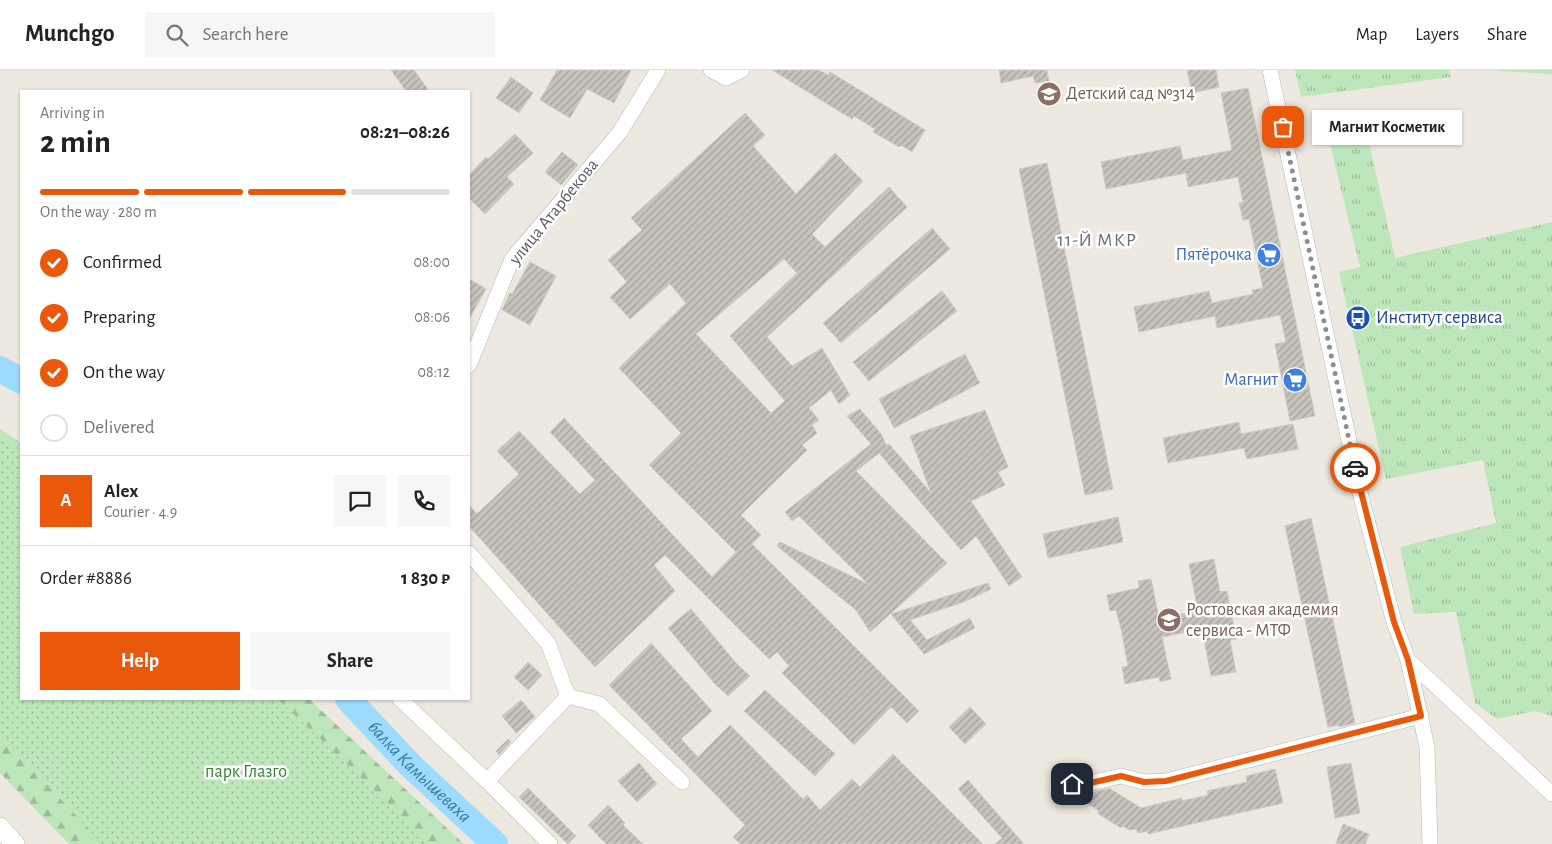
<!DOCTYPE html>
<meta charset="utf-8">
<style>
:root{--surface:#fff;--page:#f6f6f6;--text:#222;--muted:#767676;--line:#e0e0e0;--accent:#ea580c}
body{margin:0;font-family:"Alegreya Sans",sans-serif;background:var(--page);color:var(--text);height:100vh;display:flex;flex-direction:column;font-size:19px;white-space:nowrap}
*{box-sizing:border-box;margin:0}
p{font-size:16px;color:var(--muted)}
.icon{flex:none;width:28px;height:28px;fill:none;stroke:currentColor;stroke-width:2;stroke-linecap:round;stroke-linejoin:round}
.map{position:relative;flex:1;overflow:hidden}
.side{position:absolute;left:20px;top:20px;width:450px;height:610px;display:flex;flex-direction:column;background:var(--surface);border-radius:0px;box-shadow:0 1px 4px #0004}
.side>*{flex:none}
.pin{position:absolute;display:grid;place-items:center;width:42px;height:42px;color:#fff;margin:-21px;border-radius:10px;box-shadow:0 2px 8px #0006}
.courier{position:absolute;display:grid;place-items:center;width:50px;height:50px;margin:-25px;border:4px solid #ea580c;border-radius:50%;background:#fff;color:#222;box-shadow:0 1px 6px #0007}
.bubble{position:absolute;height:35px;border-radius:0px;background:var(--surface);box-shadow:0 1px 4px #0004;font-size:16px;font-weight:600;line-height:35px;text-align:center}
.head em{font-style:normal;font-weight:600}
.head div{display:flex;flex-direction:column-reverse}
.head{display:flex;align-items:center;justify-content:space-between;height:85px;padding:0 20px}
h1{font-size:32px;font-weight:600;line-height:38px}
.bar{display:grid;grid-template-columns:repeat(4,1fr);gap:8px 5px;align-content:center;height:60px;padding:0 20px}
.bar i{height:6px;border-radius:4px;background:var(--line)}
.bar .on{background:var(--accent)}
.bar p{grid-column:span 4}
.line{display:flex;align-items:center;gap:12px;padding:0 20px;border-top:1px solid var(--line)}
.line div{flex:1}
.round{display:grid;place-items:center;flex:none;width:52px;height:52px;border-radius:0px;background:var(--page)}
ol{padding:0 20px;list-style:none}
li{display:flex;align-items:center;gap:15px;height:55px}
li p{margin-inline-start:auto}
li .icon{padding:5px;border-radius:50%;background:var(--accent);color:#fff;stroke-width:4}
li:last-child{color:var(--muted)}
li i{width:28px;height:28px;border:2px solid var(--line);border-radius:50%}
.button{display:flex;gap:10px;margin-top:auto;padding:10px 20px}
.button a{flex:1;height:58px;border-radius:0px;background:var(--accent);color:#fff;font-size:20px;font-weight:600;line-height:58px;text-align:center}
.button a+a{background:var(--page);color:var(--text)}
header{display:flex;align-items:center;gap:30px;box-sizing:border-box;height:70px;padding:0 25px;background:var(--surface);border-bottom:1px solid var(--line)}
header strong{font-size:24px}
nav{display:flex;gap:28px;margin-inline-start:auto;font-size:18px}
.search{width:350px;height:45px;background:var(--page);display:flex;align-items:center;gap:12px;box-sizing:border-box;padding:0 18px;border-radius:0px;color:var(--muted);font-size:19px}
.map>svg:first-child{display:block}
.grass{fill:url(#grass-tufts)}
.forest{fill:url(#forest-firs)}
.park{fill:url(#park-dots)}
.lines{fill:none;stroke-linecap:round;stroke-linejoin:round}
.river{stroke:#9ddbff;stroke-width:26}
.building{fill:url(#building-hatch);stroke:#d1cabe;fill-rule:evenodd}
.minor-casing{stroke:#b3b7bc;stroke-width:16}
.tertiary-casing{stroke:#b3b7bc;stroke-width:20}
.minor{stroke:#fff;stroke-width:15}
.tertiary{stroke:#fff;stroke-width:19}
.done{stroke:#8d8e8e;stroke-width:5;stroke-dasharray:0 9}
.route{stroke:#ea580c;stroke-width:6}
.labels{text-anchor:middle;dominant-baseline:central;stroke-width:5;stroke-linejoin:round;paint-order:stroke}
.education-label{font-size:18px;fill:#785e54;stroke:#fff;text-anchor:start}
.street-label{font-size:18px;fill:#595d62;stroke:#fff}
.shop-label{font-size:18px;fill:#366cbe;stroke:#fff;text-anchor:end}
.transit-label{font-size:18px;fill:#164399;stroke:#fff;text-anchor:start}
.park-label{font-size:18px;fill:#328230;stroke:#fff}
.neighbourhood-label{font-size:19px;letter-spacing:1px;fill:#6a6f74;stroke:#fff}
.water-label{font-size:19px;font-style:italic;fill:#3677ac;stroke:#fff}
</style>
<header>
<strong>Munchgo</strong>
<div class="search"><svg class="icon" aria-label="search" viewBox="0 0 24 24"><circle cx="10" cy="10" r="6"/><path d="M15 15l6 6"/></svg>Search here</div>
<nav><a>Map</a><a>Layers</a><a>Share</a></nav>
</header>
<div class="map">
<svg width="1552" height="774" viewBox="0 0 1552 774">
<defs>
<pattern id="grass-tufts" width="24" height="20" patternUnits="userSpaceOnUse" patternTransform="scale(1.25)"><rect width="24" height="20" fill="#bee6bb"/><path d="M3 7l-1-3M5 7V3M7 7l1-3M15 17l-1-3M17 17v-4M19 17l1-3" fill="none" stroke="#9dbe9b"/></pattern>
<pattern id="forest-firs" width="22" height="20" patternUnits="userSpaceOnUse" patternTransform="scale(1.25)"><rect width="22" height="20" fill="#bee6bb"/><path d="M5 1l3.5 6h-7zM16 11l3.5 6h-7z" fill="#9dbe9b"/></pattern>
<pattern id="park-dots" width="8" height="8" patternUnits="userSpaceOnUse" patternTransform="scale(1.25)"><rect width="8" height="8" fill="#bee6bb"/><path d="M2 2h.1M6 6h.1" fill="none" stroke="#9dbe9b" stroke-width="1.8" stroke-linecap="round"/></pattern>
<pattern id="building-hatch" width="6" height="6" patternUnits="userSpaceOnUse" patternTransform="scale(1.25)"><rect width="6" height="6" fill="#c7c3bd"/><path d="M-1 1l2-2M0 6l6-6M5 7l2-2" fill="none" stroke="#a5a29d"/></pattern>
</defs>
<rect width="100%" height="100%" fill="#ede9e0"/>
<g class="grass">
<path d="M1295 0H1449L1451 7 1301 27Z"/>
<path d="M1497 0H1552V4L1497 1Z"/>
<path d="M1323 45 1363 46 1395 188 1552 152V646L1535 641 1497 649 1475 633 1456 542 1414 544 1400 477 1496 453 1483 390 1386 409 1339 202 1360 197Z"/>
</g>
<path class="forest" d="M0 359 21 373V629H309L464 774H69L0 703Z"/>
<path class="park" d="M0 367 21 380V629H278L431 774H102L0 663Z"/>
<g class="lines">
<g class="river">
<path d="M0 299 21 311"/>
<path id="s1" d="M348 629 408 693 495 774"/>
</g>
</g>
<g class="building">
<path d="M391 0H414L429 21H406Z"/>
<path d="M557 0H631L614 33 587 19 570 48 540 30Z"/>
<path d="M772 0H819L828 5 830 2 925 60 912 82 901 75 899 77 873 62 875 59 854 46 852 49Z"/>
<path d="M999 0H1047L1049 11 1035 13 1033 6 1001 13Z"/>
<path d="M1187 0H1216L1219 17 1192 23Z"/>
<path d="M511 7 533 23 519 43 496 28Z"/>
<path d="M1248 18 1315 346 1290 351 1275 274 1286 272 1280 245 1217 258 1215 246 1139 262 1134 237 1209 221 1212 233 1253 224 1252 220 1263 218 1249 149 1243 150 1239 133 1243 132 1238 107 1188 117 1186 103 1106 119 1101 92 1180 76 1183 90 1232 80 1221 23Z"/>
<path d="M745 43 765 65 753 76 796 124 835 83 863 111 812 164 825 177 889 117 907 137 767 267 792 296 822 278 850 325 839 334 831 320 809 338 819 350 812 355 817 363 802 375 807 380 741 445 761 465 752 474 919 641 907 653 891 637 854 675 782 603 789 596 777 582 769 589 665 485 654 495 675 521 595 597 469 456V435L477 444 519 404 497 381 519 361 580 424 595 410 550 362 564 348 712 507 736 482 649 395 681 363 619 298 686 233 670 214 630 249 610 227 627 212 608 190 642 160 631 148ZM784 189 797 203 730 266 785 331 771 343 696 264Z"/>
<path d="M515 64 533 83 507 107 514 114 485 144 469 128V105L486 87 488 89Z"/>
<path d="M562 82 578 95 561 115 545 102Z"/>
<path d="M1047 93 1113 419 1085 425 1019 99Z"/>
<path d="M932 158 950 179 841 273 823 253Z"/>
<path d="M530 192 556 206 530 255 502 240 510 223 512 224Z"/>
<path d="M469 209 486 219 469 249Z"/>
<path d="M942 221 957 241 869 311 853 292Z"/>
<path d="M965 284 980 313 894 358 879 329Z"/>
<path d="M860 339 882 365 886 375 889 374 931 423 910 366 985 340 1008 397 998 402 1005 415 971 431 1022 507 1009 516 976 466 961 480 879 383 856 401 947 493 870 562 856 540 777 476 780 472 868 514 799 446 792 451 785 442 871 374 847 346Z"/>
<path d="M1239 352 1241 364 1293 354 1298 379 1247 389 1244 378 1168 393 1163 368Z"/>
<path d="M1118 447 1123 472 1048 488 1043 464Z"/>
<path d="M1311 448 1355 653 1339 657V655L1328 657 1285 456Z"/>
<path d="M1214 489 1220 522 1227 521 1233 552 1237 569 1230 570 1236 602 1211 606 1202 559 1162 567 1171 609 1160 612 1159 607 1125 614 1122 597 1128 596 1121 559 1116 540 1110 541 1107 525 1139 518 1138 511 1151 509 1159 548 1198 541 1189 494Z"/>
<path d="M988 513 991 519 966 531 910 550 927 570 970 548 975 558 924 584 891 544Z"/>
<path d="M691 539 736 593 750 606 728 626 715 614 668 558Z"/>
<path d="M651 573 712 641 681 669 698 687 730 655 803 729 807 725 820 740 852 709 860 717 893 684 983 774H740L733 767 745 755 609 615Z"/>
<path d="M528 592 542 605 528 620 514 607Z"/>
<path d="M765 620 835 684 815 706 744 641Z"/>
<path d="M521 630 535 647 516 663 502 646Z"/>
<path d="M970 637 986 654 965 674 949 657Z"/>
<path d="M508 669 511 672 499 685 496 681Z"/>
<path d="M639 693 657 714 637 732 618 711Z"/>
<path d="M1351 693 1360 743 1335 748 1327 697Z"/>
<path d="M1275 699 1283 733 1148 764 1147 761 1138 763 1136 759 1129 760 1123 756 1121 758 1097 743 1099 741 1087 733 1094 722 1109 718 1141 738 1182 728V731L1208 725 1207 721 1247 712 1246 706Z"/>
<path d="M968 710 1024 774H995L1002 768 958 719Z"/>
<path d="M528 718 576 766 568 774 519 727Z"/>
<path d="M608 735 625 753 623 755 643 774H606L588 755Z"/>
<path d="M1343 754 1369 764 1365 774H1336Z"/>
</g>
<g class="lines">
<defs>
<g id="minor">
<path d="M711 0 726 8 742 0"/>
<path d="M1270 0 1361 427 1394 552 1408 590 1427 677 1430 774"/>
<path d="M469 295 512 189 620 62 658 0"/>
<path d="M469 483 548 573 568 626 599 634 682 712"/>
<path d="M1408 590 1552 724"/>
<path d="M400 629 487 711 550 774"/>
<path d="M487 711 568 626"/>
<path d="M1072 714H1086L1121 706 1144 712 1166 711 1421 646"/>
</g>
<path id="tertiary" d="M0 757 15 774"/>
</defs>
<use href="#minor" class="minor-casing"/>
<use href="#tertiary" class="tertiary-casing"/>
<use href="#minor" class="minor"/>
<use href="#tertiary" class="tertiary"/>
</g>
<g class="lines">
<path class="done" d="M1283 57 1355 398"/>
<path class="route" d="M1072 714H1086L1121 706 1144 712 1166 711 1421 646 1408 590 1394 552 1355 398"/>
</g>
<defs>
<symbol id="school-disc" viewBox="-11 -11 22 22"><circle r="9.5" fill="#8d6e63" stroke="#fff"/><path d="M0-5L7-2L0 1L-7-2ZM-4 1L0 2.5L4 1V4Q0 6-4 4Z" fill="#fff"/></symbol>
<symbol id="supermarket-disc" viewBox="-11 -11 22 22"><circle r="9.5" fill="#3f7fe0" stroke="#fff"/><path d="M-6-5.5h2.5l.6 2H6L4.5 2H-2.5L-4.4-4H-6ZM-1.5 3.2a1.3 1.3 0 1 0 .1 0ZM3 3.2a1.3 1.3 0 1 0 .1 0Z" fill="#fff"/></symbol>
<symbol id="bus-disc" viewBox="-11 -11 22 22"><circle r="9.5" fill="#1a4fb4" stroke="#fff"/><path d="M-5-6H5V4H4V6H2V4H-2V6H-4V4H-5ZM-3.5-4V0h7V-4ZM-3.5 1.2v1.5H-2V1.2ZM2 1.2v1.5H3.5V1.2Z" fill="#fff"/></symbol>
<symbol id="university-disc" viewBox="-11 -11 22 22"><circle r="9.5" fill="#8d6e63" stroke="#fff"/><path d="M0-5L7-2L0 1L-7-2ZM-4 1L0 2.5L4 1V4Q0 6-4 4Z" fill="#fff"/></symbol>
</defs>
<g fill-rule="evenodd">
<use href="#school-disc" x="1035" y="10" width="28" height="28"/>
<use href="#supermarket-disc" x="1255" y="171" width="28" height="28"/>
<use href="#bus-disc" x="1344" y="234" width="28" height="28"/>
<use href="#supermarket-disc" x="1281" y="296" width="28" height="28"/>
<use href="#university-disc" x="1155" y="536" width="28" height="28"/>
</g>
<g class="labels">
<g class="education-label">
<text x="1066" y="24">Детский сад №314</text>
<text x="1186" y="540">Ростовская академия<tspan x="1186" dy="21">сервиса - МТФ</tspan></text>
</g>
<g class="street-label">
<text transform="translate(554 142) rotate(-51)">улица Атарбекова</text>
</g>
<g class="shop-label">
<text x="1252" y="185">Пятёрочка</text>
<text x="1278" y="310">Магнит</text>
</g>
<g class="transit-label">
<text x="1376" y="248">Институт сервиса</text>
</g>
<g class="park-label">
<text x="246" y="702">парк Глазго</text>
</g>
<g class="neighbourhood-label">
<text x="1097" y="170">11-Й МКР</text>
</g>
<g class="water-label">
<text stroke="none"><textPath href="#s1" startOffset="102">балка Камышеваха</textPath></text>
</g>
</g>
</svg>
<div class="pin" style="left:1283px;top:57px;background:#ea580c"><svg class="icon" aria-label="bag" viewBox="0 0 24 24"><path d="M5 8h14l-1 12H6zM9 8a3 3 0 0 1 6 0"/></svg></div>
<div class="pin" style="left:1072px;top:714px;background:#1f2937"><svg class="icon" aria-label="home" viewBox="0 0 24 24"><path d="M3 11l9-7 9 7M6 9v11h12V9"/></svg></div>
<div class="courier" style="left:1355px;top:398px"><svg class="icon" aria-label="car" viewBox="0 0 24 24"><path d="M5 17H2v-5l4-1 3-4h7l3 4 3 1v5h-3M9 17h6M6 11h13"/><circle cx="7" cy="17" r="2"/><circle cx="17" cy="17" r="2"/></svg></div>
<div class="bubble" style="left:1312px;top:40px;width:150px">Магнит Косметик</div>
<section class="side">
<div class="head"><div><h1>2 min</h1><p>Arriving in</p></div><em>08:21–08:26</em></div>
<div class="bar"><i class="on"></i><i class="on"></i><i class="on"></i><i></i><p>On the way · 280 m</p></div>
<ol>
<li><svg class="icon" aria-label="check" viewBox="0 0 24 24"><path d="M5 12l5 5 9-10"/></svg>Confirmed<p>08:00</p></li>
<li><svg class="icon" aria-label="check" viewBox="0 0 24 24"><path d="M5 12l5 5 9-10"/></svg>Preparing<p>08:06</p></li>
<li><svg class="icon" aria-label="check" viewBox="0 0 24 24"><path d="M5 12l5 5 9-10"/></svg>On the way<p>08:12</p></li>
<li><i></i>Delivered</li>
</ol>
<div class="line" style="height:90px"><b class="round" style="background:var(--accent);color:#fff">A</b><div><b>Alex</b><p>Courier · 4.9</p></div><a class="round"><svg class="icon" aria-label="chat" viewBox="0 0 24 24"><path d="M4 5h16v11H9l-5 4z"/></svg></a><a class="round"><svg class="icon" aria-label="phone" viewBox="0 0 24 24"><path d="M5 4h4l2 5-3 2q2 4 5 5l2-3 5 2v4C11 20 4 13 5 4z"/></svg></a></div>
<div class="line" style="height:65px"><div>Order #8886</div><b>1 830 ₽</b></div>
<div class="button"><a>Help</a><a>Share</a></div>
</section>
</div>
